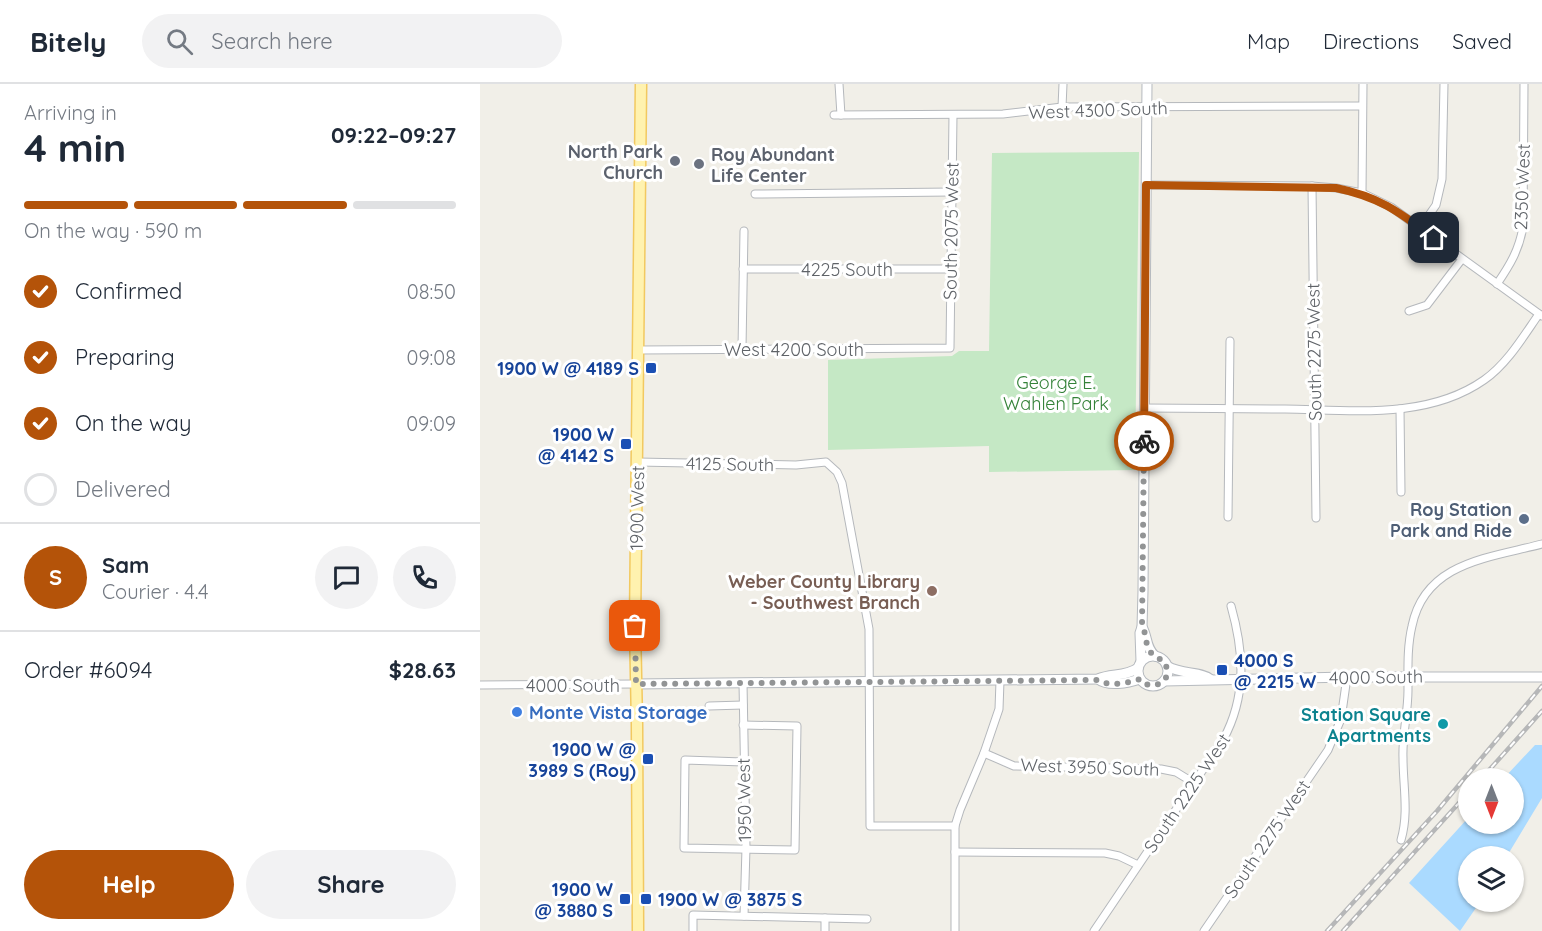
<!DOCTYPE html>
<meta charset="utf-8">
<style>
:root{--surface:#fff;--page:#f2f2f3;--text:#1f2937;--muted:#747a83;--line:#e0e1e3;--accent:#b45309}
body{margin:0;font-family:Quicksand,sans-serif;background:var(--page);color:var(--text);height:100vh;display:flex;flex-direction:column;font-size:22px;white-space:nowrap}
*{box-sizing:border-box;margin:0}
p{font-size:20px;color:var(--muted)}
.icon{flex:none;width:33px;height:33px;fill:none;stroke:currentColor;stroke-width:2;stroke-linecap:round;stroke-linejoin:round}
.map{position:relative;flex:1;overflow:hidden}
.panel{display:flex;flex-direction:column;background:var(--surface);width:480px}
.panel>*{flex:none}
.needle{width:39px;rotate:180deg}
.fabs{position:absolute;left:978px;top:684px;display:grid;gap:12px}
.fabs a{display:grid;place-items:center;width:66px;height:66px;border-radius:50%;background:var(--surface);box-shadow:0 2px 4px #0004;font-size:30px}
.pin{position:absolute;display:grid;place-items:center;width:51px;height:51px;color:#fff;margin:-26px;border-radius:12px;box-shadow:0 3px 9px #0006}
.courier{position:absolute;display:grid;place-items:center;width:60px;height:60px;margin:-30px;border:4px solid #b45309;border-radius:50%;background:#fff;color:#222;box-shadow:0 2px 8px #0007}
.head em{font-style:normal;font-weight:700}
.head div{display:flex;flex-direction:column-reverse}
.head{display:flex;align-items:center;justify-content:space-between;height:102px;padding:0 24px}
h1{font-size:39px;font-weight:700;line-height:45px}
.bar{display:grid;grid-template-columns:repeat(4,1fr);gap:9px 6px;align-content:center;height:72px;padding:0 24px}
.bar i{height:8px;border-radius:4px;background:var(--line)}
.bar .active{background:var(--accent)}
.bar p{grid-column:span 4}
.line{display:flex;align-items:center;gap:15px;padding:0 24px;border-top:2px solid var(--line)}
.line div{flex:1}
.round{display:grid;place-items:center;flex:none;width:63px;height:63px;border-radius:32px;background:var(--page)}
ol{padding:0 24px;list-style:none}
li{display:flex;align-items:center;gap:18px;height:66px}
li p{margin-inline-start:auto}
li .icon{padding:6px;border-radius:50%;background:var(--accent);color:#fff;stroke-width:4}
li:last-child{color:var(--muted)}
li i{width:33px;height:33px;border:3px solid var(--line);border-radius:50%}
.primary-button{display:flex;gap:12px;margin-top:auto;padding:12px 24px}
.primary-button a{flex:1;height:69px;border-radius:36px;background:var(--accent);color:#fff;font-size:24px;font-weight:700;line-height:69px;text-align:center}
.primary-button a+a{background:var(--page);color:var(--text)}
header{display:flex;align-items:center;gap:36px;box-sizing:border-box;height:84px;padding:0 30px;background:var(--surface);border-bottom:2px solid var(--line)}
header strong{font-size:28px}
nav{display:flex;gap:33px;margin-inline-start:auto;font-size:21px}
.search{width:420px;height:54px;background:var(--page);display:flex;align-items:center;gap:15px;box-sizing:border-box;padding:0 21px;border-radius:33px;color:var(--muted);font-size:22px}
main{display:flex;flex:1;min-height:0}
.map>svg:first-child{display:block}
.green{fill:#c5e8c5}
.water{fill:#aadaff}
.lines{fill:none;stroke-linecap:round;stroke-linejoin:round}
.street-casing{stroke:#b5b8bc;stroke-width:9}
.secondary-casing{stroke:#b6babf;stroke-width:11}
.primary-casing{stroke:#f2c960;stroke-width:13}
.street{stroke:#fff;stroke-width:7}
.secondary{stroke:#fff;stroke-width:9}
.primary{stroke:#fff2af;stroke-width:10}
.rail-casing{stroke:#b6b7b8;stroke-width:4.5}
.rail{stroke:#fff;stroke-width:2;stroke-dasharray:7;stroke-linecap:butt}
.done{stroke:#929495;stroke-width:6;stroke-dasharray:0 10.8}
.route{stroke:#b45309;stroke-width:8}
.worship-dot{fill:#6b7280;stroke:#fff;stroke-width:2}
.transit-dot{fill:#1a4fb4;stroke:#fff;stroke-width:2}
.service-dot{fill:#5c6f8a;stroke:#fff;stroke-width:2}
.education-dot{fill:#8d6e63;stroke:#fff;stroke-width:2}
.shop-dot{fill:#3f7fe0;stroke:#fff;stroke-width:2}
.culture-dot{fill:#0f9aa8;stroke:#fff;stroke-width:2}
.labels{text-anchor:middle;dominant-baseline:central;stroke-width:6;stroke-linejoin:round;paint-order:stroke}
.street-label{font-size:18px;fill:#5f6368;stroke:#fff}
.worship-label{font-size:18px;font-weight:bold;fill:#5b616d;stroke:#fff;text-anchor:end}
.transit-label{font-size:18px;font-weight:bold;fill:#164399;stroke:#fff;text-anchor:end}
.park-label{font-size:18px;fill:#348238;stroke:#fff}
.service-label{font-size:18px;font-weight:bold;fill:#4e5e75;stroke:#fff;text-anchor:end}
.education-label{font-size:18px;font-weight:bold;fill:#785e54;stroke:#fff;text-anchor:end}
.shop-label{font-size:18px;font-weight:bold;fill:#366cbe;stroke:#fff;text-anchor:start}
.culture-label{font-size:18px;font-weight:bold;fill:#0d838f;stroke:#fff;text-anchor:end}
</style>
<header>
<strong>Bitely</strong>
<div class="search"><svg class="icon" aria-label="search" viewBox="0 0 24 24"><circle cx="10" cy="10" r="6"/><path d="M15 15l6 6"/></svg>Search here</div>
<nav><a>Map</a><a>Directions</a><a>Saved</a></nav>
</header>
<main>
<section class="panel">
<div class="head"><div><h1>4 min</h1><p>Arriving in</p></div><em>09:22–09:27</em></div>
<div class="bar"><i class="active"></i><i class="active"></i><i class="active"></i><i></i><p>On the way · 590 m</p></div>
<ol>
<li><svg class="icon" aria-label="check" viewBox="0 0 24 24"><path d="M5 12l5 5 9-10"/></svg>Confirmed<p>08:50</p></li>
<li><svg class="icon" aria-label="check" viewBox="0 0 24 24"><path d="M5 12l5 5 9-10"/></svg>Preparing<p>09:08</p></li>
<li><svg class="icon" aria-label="check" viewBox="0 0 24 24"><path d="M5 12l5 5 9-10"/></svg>On the way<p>09:09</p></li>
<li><i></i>Delivered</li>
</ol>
<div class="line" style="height:108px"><b class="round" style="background:var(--accent);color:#fff">S</b><div><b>Sam</b><p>Courier · 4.4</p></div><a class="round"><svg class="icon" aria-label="chat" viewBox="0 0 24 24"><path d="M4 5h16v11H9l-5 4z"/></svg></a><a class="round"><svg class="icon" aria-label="phone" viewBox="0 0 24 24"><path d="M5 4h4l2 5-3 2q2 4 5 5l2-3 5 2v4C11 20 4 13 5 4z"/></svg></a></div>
<div class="line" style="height:78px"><div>Order #6094</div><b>$28.63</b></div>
<div class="primary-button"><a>Help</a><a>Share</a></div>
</section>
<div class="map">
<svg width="1062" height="847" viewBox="0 0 1062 847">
<rect width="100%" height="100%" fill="#f1efe8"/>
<path class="green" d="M659 68 655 386 509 388V362L348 366V276L472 272 479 267H509L512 69Z"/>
<path class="water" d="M1055 661H1062V714L1027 772H988V818H1000L980 847 929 799 988 734V740H1034V694H1024Z"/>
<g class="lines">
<defs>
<g id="street">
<path d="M359 0 361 31"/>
<path d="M582 23 583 0"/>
<path d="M354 31 523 30 582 23 882 22"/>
<path d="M666 101 832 102 856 104 882 109 911 123 1062 232"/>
<path d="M832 102 836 434"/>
<path d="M882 109 883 0"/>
<path d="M275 110 472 108"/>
<path d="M940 144 956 121 962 95 964 0"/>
<path d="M263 185H471"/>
<path d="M1017 200C1030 181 1039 166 1043 143L1044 0"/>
<path d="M929 227 947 221 982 175"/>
<path d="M262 265 264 147"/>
<path d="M159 266 470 264 473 31"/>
<path d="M664 324C711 324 758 325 805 325 870 326 947 336 1004 296 1027 280 1043 253 1059 230"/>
<path d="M920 325 921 408"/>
<path d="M158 378 316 381 346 378 357 388 362 399 389 545 390 742H475"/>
<path d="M748 433 750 257"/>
<path d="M263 599 266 764 264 832"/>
<path d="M0 601 156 600"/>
<path d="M229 622 263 621"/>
<path d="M504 669 534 682 681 685 696 688 714 699"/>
<path d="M263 678 205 676 204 764 315 766 317 642 263 641"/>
<path d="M921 756C929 729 923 702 923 674 922 652 928 629 928 606 928 585 927 563 932 542 945 478 1009 474 1062 460"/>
<path d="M475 768 625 769 639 772 658 781"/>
<path d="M345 834V847"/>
<path d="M213 847V831L387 835"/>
<path d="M475 847V742L480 726 504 669 519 625 520 597"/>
<path d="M614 847 743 656C767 612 764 568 751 522"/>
<path d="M724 847 848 666 861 635 867 593"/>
</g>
<g id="secondary">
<path d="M662 543C668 553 665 563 675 572"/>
<circle cx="673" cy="587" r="15"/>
<path d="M661 577 660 549 662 543 663 507 667 0"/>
<path d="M687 582C702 591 720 587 730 595"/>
<path d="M618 595C628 603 648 599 660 595"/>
<path d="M684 597 867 593H1062"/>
<path d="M156 600 618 595C631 589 645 593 658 584"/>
</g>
<path id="primary" d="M158 847 157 640 155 542 161 0"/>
</defs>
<use href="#street" class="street-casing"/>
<use href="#secondary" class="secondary-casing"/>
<use href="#primary" class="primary-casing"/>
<use href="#street" class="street"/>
<use href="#secondary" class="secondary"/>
<use href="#primary" class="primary"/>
<defs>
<g id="rail">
<path d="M1002 694 1062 627"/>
<path d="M847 847 957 727 1062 602"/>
<path d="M863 847 988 709"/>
</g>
</defs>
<use href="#rail" class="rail-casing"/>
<use href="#rail" class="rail"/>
</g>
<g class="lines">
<path class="done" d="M155 542 156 600 618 596C628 603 648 599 660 595 669 605 680 603 687 592 688 572 677 578 669 566 665 559 667 550 662 543L664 357"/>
<path class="route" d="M664 357 666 101 856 104C900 113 919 128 954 154"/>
</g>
<g class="worship-dot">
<circle cx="195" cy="77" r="6"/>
<circle cx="219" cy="80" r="6"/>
</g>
<g class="transit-dot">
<rect x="165" y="278" width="12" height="12" rx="3"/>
<rect x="140" y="354" width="12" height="12" rx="3"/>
<rect x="736" y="580" width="12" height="12" rx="3"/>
<rect x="162" y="669" width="12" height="12" rx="3"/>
<rect x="139" y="809" width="12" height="12" rx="3"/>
<rect x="160" y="809" width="12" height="12" rx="3"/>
</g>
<circle class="service-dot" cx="1044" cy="435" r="6"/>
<circle class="education-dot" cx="452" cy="507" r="6"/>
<circle class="shop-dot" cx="37" cy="628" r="6"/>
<circle class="culture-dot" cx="963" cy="640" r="6"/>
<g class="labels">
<g class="street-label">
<text transform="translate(618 26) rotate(-2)">West 4300 South</text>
<text transform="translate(1042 103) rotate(-88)">2350 West</text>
<text transform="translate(471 147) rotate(-89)">South 2075 West</text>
<text x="367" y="185">4225 South</text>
<text x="314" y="265">West 4200 South</text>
<text transform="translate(834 268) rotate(-91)">South 2275 West</text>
<text transform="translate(250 380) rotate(1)">4125 South</text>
<text transform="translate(157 424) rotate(-89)">1900 West</text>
<text transform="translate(896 593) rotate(-1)">4000 South</text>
<text x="93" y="601">4000 South</text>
<text transform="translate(610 683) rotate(2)">West 3950 South</text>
<text transform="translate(707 709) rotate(-56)">South 2225 West</text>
<text transform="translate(264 716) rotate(-91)">1950 West</text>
<text transform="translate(787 755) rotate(-56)">South 2275 West</text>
</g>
<g class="worship-label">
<text x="183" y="67">North Park<tspan x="183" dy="21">Church</tspan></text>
<text x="231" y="70" text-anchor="start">Roy Abundant<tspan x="231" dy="21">Life Center</tspan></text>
</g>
<g class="transit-label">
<text x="159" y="284">1900 W @ 4189 S</text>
<text x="134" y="350">1900 W<tspan x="134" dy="21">@ 4142 S</tspan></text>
<text x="754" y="576" text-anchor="start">4000 S<tspan x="754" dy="21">@ 2215 W</tspan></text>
<text x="156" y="665">1900 W @<tspan x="156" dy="21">3989 S (Roy)</tspan></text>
<text x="133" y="805">1900 W<tspan x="133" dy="21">@ 3880 S</tspan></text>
<text x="178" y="815" text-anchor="start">1900 W @ 3875 S</text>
</g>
<g class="park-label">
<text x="576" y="298">George E.<tspan x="576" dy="21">Wahlen Park</tspan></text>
</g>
<g class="service-label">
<text x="1032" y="425">Roy Station<tspan x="1032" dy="21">Park and Ride</tspan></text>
</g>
<g class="education-label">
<text x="440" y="497">Weber County Library<tspan x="440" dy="21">- Southwest Branch</tspan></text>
</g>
<g class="shop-label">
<text x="49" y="628">Monte Vista Storage</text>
</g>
<g class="culture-label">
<text x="951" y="630">Station Square<tspan x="951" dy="21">Apartments</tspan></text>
</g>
</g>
</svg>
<div class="fabs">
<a><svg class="needle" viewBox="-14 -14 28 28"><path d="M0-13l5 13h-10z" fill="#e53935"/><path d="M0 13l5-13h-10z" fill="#747a83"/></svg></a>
<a><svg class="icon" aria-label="layers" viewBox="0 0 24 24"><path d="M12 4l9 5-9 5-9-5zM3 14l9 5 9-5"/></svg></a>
</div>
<div class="pin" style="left:155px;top:542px;background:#ea580c"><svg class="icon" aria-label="bag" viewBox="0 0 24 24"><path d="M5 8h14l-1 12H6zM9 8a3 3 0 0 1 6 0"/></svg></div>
<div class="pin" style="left:954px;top:154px;background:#1f2937"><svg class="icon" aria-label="home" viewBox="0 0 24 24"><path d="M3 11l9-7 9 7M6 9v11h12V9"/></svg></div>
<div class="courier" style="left:664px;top:357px"><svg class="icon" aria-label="bike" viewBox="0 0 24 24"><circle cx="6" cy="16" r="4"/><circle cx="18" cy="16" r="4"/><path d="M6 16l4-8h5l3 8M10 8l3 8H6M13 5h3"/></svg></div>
</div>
</main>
